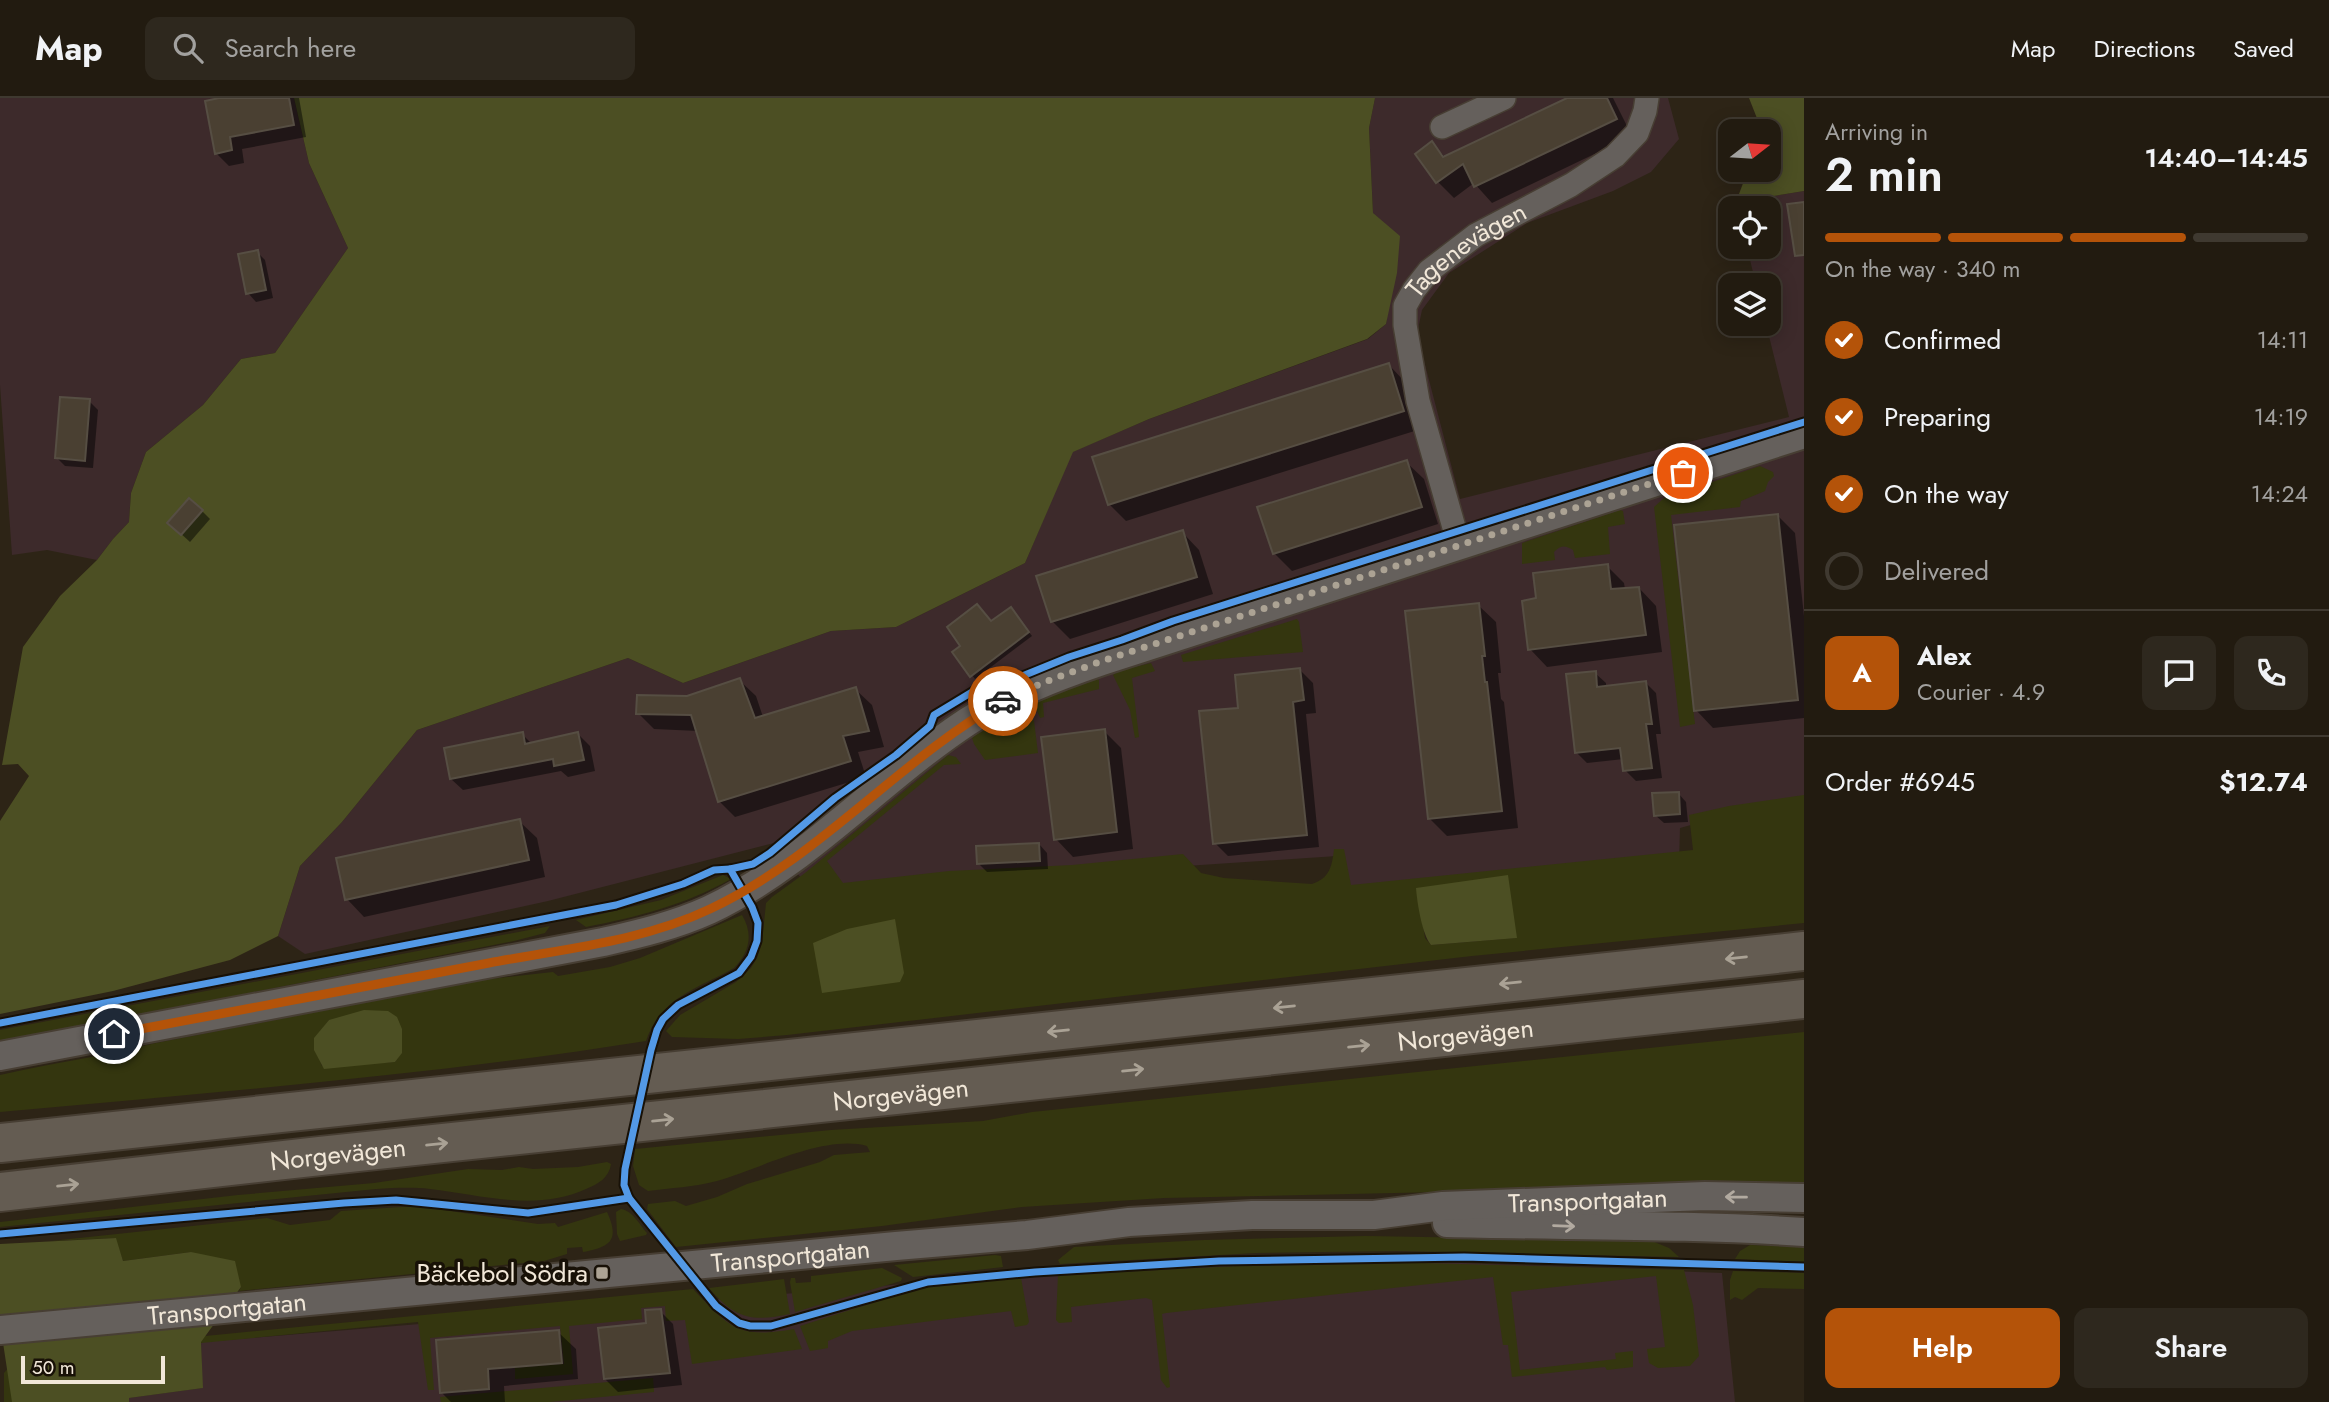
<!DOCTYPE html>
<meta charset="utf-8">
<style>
:root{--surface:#221b10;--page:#2e281e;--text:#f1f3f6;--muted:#a2a19f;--line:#3f3930;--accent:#b45309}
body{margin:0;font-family:Jost,sans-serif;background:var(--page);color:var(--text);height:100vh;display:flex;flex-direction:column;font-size:26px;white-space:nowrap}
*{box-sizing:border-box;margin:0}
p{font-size:23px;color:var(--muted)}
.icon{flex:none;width:38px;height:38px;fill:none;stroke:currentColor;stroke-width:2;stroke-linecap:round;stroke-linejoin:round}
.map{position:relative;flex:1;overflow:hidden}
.sheet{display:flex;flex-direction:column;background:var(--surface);width:525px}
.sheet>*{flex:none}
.needle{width:46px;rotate:73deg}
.controls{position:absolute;left:1718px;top:21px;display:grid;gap:14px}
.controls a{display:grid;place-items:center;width:63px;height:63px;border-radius:14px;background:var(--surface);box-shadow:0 4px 18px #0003,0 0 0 2px var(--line);font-size:35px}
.scale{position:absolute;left:21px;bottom:18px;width:144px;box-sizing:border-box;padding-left:7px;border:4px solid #f1e7d8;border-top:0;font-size:19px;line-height:24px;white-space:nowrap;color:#f1e7d8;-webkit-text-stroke:5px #181107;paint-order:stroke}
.pin{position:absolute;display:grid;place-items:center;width:60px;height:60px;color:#fff;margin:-30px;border:4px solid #fff;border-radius:50%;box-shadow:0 2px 7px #0007}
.courier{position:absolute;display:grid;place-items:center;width:70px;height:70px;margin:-35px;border:5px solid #b45309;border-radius:50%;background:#fff;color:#222;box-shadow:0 2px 9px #0007}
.overview em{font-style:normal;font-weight:600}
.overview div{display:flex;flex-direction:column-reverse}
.overview{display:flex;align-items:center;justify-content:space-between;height:119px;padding:0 21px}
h1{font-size:46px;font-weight:600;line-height:52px}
.bar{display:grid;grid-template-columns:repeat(4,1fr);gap:10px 7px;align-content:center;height:84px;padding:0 21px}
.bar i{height:9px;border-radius:5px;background:var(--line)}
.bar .active{background:var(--accent)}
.bar p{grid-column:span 4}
.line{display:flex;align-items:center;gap:18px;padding:0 21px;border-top:2px solid var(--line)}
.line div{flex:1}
.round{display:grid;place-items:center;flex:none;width:74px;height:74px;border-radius:14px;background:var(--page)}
ol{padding:0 21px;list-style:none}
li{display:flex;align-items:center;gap:21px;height:77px}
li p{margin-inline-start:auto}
li .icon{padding:7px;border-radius:50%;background:var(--accent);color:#fff;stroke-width:4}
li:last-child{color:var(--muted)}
li i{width:38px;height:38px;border:4px solid var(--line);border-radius:50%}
.primary-button{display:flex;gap:14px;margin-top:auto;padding:14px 21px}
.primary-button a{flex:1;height:80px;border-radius:14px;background:var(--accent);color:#fff;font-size:28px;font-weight:600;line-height:80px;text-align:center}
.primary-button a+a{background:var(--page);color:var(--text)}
header{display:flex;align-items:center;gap:42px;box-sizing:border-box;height:98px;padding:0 35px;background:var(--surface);border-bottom:2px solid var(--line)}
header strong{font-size:33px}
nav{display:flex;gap:38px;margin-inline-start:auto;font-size:24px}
.search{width:490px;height:63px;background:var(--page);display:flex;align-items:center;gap:18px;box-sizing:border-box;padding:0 24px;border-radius:14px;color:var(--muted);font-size:26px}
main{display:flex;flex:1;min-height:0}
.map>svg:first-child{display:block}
.industrial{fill:#3d2a2b}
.green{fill:#34360f;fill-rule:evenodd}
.forest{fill:#4c4f23}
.shadow{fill:#0007}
.building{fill:#4a4032;stroke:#564e43;stroke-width:2}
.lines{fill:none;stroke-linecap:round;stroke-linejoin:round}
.minor-casing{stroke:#473e33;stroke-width:26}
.tertiary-casing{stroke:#473e33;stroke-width:32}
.motorway-casing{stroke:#473e33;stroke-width:42}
.minor{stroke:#65605c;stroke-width:23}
.tertiary{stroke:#65605c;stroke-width:28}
.motorway{stroke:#645c52;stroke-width:38}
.cycleway-casing{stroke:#181107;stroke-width:11}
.cycleway{stroke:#5399e6;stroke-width:7}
.oneway{stroke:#aaa295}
.oneway2{stroke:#b2aaa0}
.done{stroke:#aca394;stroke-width:7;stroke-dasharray:0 12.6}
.route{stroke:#b45309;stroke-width:9}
.poi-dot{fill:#aca394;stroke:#181107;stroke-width:2.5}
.labels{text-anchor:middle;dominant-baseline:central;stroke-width:7;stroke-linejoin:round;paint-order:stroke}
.street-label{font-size:26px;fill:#f1e7d8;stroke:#181107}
.poi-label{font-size:26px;fill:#f1e7d8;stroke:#181107;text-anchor:end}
</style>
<header>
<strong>Map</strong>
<div class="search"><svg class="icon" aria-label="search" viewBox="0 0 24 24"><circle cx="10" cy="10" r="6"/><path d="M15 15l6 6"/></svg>Search here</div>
<nav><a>Map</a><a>Directions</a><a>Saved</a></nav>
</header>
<main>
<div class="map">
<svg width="1804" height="1304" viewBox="0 0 1804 1304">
<rect width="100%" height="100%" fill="#2d2416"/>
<g class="industrial">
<path d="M0 0H294L309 65 348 150 275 255 241 261 203 307 146 354 131 395 129 424 113 441 97 462 47 452 12 457 0 287Z"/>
<path d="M1375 0H1668L1679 41 1651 74 1613 93 1527 125 1449 175 1422 212 1417 236 1460 401 1789 319 1766 226H1769V187H1756L1747 149H1769V110H1737L1736 104 1804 93V705L1741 713 1680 730 1679 765 1341 792 1337 758 811 793 774 745 548 803 305 856 278 838 300 768 342 724 417 632 628 560 683 585 831 533 896 529 1025 465 1072 354 1149 321 1368 241 1386 226 1388 210 1373 115 1369 30Z"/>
<path d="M1255 1157 1722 1175 1735 1304H129L128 1300 202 1290 201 1244Z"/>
</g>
<g class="green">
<path d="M1760 368 1773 374 1774 378 1768 384 1765 393 1741 403 1740 409 1671 417 1695 626 1680 629 1654 409 1664 400Z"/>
<path d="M1620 412 1623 413 1625 426 1608 429 1610 456 1575 460 1573 452C1565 447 1561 447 1554 454L1555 462 1522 466V445Z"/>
<path d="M1297 521 1299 524 1303 554 1183 564 1181 557Z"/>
<path d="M1151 565 1155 573 1132 580 1139 639 1135 640 1130 612 1113 577 1118 573Z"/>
<path d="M1095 580 1099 582V591L1043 605 1044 619 1040 620 1033 603Z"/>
<path d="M1025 608 1034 623 1038 655 985 662 974 646 972 640 986 629Z"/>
<path d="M948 657 956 659 961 666 944 667 827 763 843 785 949 773 1072 767 1183 756 1201 775 1224 780 1312 786C1330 780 1332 768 1334 751H1344L1351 787 1693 752 1689 717 1729 708 1804 697V825L1472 858 787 937 738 941 672 939 666 933 680 917 736 884 751 870 757 860 762 845 766 805 772 799 805 775ZM1421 816 1516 840 1431 847 1425 840Z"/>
<path d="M723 777 731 781C685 807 637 819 586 829L576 822 661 802Z"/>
<path d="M742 817C754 837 749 855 734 870 697 891 661 899 646 943 432 977 216 994 0 1014V977C52 965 104 958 156 945L481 882 553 874 558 878 610 869 640 860ZM329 922 402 931V954L395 964 322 968C312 940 311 946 329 922Z"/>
<path d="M550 828 545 835 514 843 0 944V932Z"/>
<path d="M1804 934V1088L1642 1085 1486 1093 1164 1100 1022 1109 882 1128 676 1149 647 1111 648 1106 675 1103 686 1108 717 1099 747 1086 820 1064 834 1057 870 1054 867 1048C825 1036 759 1071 717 1083 694 1089 671 1090 648 1093L639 1087 633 1068 635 1051 831 1032 983 1023 1032 1014Z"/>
<path d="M607 1064 611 1066C609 1080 598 1086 586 1091 536 1114 482 1097 430 1091 413 1089 394 1090 376 1091L0 1129V1124L238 1097 374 1085 468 1071 502 1072 519 1069 533 1071 578 1069Z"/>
<path d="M416 1108 538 1126 555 1125 558 1129 607 1114C621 1144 608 1149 583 1154L582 1149 567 1150V1156L544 1163 239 1193 241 1189 191 1154 123 1163 115 1140 51 1143 267 1120 290 1127 330 1122 341 1113Z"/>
<path d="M621 1111C633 1113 639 1126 647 1135L646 1137 620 1143 617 1136 616 1114Z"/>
<path d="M1366 1138 1652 1143 1669 1150 1679 1159 1400 1153 1256 1155 1060 1166 1058 1162 1074 1149 1204 1142Z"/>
<path d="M1750 1147 1804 1149V1164L1735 1161 1740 1153Z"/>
<path d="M995 1157 1001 1158 1003 1169 913 1179 894 1167Z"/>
<path d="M1384 1164 1684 1172 1693 1207 1699 1258 1690 1268 1658 1270 1649 1265 1647 1251 1665 1249 1656 1178 1511 1194 1520 1272 1616 1261 1615 1255 1633 1253V1269L1607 1272 1605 1269 1512 1279 1508 1247H1503L1493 1179 1166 1215 1162 1216 1170 1289 1167 1290 1161 1282 1152 1202 1146 1200 1071 1209 1072 1224 1059 1225 1056 1222 1058 1177 1299 1165Z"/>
<path d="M882 1170 902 1180 901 1183 795 1214 790 1184 791 1180H795L796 1185 811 1184V1178Z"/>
<path d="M1733 1173 1804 1175V1191L1758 1190 1742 1202 1735 1199 1730 1202V1182Z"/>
<path d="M1021 1180 1029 1224 1027 1227 1015 1229 1011 1213 852 1233 828 1243V1250L810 1253 800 1228 919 1190Z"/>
<path d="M784 1181 790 1216C752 1224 735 1221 709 1190Z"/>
<path d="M693 1191C730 1230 738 1241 794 1231L802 1251 692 1266 685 1222 666 1223 665 1208 641 1210 642 1221 569 1228 573 1276 515 1281V1270L564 1266 560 1228 430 1240 434 1292H428L418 1224 201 1245 29 1304H4V1275L14 1263 195 1239Z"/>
<path d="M653 1280 654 1294 550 1304H441L440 1299Z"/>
</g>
<g class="forest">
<path d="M294 0H1375L1369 30 1373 115 1400 138 1397 175 1386 226 1367 241 1149 321 1073 354 1025 465 896 529 831 533 683 585 628 560 417 632 342 724 300 768 278 838 230 862 113 893 0 916V723L29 678 18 666 2 667 23 549 60 498 97 462 113 441 129 424 131 395 146 354 203 307 241 261 275 255 348 150 309 65Z"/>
<path d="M1749 0H1804V93L1736 104 1748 72H1769V33H1762Z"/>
<path d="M1508 777 1517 840 1431 847C1422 837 1417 804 1416 790Z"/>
<path d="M895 821 904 875 900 884 822 895 813 845 847 831Z"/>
<path d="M364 912 388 913 397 919 402 931V955L395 964 324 971 314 952V940L329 922Z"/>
<path d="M116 1140 123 1163 191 1154 235 1163 241 1189 201 1244 203 1290 129 1300V1304H12L0 1225V1146Z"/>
</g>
<g class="shadow">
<path d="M222 0H299L306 39 242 51 244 65 229 68 216 55Z"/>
<path d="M1571 0H1613L1632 38 1492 105 1474 85 1454 100 1438 84 1418 56 1432 46 1446 60Z"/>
<path d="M257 154 265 162 273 200 256 204 248 195Z"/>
<path d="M1389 267 1406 285 1421 331 1126 423 1109 406Z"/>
<path d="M89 303 98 312 93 370 65 368 57 360Z"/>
<path d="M1406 364 1424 381 1438 426 1292 473 1274 455Z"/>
<path d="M202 413 210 421 190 444 178 433Z"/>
<path d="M1777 417 1795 435 1804 518V620L1713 630 1696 612Z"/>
<path d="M1182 434 1199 452 1213 496 1070 541 1052 523Z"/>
<path d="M1607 468 1624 485 1625 491 1639 490 1656 508 1662 554 1547 569 1530 551Z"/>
<path d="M1478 507 1496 524 1501 575H1498L1501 601 1504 604 1518 730 1447 738 1429 720Z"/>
<path d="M1014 515 1032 538 975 581 972 577 991 525Z"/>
<path d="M1300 572 1313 585 1316 615 1306 616 1319 749 1228 758 1215 745 1240 611Z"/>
<path d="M1595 575 1606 585V590L1646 585 1656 595 1661 636H1656L1662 680 1636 683 1625 672 1624 661 1587 665 1576 654Z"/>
<path d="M739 582 756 598 763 619 855 591 872 607 884 649 858 654 866 679 735 719 719 703 698 633 654 631 638 615Z"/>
<path d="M1104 633 1121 650 1133 751 1073 759 1056 741Z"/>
<path d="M522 636 532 646 578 636 590 648 595 673 568 679 561 673 463 692 451 681Z"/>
<path d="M1678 695 1686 704 1688 724 1664 725 1655 717Z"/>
<path d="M519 723 537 740 545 779 364 819 347 801Z"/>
<path d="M1039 746 1047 755 1048 771 987 774 979 766Z"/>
<path d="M660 1213 673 1226 682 1287 618 1294 605 1281Z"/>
<path d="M558 1234 576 1251 578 1281 504 1288 505 1304H451L442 1295Z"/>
</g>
<g class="building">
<path d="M219 0H289L294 27 230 39 232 52 215 56 205 3Z"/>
<path d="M1567 0H1607L1617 21 1474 89 1463 66 1436 85 1415 56 1432 43 1443 59Z"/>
<path d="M1804 104V157L1795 158 1787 106Z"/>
<path d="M258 152 266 192 246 196 238 156Z"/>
<path d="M1389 265 1404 313 1108 407 1092 359Z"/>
<path d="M60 299 90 301 85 363 55 360Z"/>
<path d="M1407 362 1422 409 1273 456 1257 409Z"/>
<path d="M189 400 203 412 181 437 167 425Z"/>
<path d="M1778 416 1798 602 1694 613 1674 427Z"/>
<path d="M1183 432 1197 479 1051 524 1036 478Z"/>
<path d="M1608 466 1611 491 1639 489 1646 537 1528 552 1522 503 1536 500 1533 475Z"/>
<path d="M1479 505 1485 558H1482L1485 584H1487L1502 713 1428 721 1405 513Z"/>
<path d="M977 506 991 523 1011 509 1029 534 970 579 952 554 960 548 947 529Z"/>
<path d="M1300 570 1304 602 1293 604 1307 737 1213 746 1199 613 1238 610 1235 577Z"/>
<path d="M1596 573 1597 589 1646 583 1652 626H1646L1652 670 1623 673 1620 650 1575 655 1566 576Z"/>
<path d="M740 580 755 620 856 589 869 633 843 638 851 663 718 704 691 617 636 616 637 597 687 598Z"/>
<path d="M1105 631 1117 734 1054 742 1041 639Z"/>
<path d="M523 634 525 646 578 634 584 662 554 668 553 661 450 681 444 650Z"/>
<path d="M1679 694 1680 716 1654 718 1652 695Z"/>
<path d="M520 721 529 762 345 802 336 760Z"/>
<path d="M1039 745 1040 763 977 766 976 748Z"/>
<path d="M661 1211 670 1275 604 1281 598 1230 646 1225 645 1212Z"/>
<path d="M559 1232 562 1265 488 1271 489 1291 440 1295 436 1242Z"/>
</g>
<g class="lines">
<defs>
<g id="minor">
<path d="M1442 29 1504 0"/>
<path id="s1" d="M1459 447 1418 303 1405 227V208L1414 192 1429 173 1476 137 1571 87 1615 58 1637 35 1645 13 1647 0"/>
</g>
<g id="tertiary">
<path d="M0 958 603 844C639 836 676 827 709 812 806 766 878 683 967 624 1009 597 1055 579 1102 563L1804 336"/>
<path d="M1447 1125C1566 1128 1685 1126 1804 1134"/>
<path id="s2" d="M0 1232 896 1148 1027 1137 1129 1124 1252 1117H1374L1443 1108 1705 1098 1804 1100"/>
</g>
<g id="motorway">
<path d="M0 1045 1804 853"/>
<path id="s3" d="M0 1094 320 1058 1804 901"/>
</g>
</defs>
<use href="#minor" class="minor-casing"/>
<use href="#tertiary" class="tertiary-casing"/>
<use href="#motorway" class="motorway-casing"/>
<use href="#minor" class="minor"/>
<use href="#tertiary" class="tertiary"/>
<use href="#motorway" class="motorway"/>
<defs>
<g id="cycleway">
<path d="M730 771 753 766 770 755 835 700 896 657 930 628 934 617 977 591 998 588 1069 559 1122 542 1173 523 1804 324"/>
<path d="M0 925 616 807 683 786 714 772 730 771 752 809 758 825 757 843 751 859 739 875 678 907 663 921 657 932 651 952 625 1071 624 1087 629 1100 716 1208 739 1225 750 1228H771L928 1184 1035 1174 1219 1163 1464 1159 1804 1169"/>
<path d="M0 1136 344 1105 396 1102 528 1115 629 1100"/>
</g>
</defs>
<use href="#cycleway" class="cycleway-casing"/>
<use href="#cycleway" class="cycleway"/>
</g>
<defs><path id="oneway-shaft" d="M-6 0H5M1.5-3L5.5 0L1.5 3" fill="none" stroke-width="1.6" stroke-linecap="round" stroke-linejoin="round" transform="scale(1.75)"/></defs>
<g class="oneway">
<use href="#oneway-shaft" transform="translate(1736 860) rotate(174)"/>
<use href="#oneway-shaft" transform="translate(1510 885) rotate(174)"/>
<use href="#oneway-shaft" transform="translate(1284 909) rotate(174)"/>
<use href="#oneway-shaft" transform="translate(1058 933) rotate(174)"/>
<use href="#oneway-shaft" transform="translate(1359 948) rotate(-6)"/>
<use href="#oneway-shaft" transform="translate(1133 972) rotate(-6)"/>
<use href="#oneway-shaft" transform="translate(663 1022) rotate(-6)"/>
<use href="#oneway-shaft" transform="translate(437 1046) rotate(-6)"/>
<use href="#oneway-shaft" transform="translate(68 1087) rotate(-6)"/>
</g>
<g class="oneway2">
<use href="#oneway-shaft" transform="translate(1736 1099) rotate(-179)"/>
<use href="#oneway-shaft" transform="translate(1564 1128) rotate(2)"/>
</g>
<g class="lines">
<path class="done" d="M1003 603 1042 585 1102 563 1683 375"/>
<path class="route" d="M114 936C239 912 364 889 489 865 562 851 641 844 710 811 819 760 899 662 1003 603"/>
</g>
<rect class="poi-dot" x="595" y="1168" width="14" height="14" rx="3.5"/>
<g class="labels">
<g class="street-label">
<text stroke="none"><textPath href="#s1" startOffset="331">Tagenevägen</textPath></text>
<text stroke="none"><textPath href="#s3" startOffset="1474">Norgevägen</textPath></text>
<text stroke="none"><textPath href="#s3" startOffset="906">Norgevägen</textPath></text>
<text stroke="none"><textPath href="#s3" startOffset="340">Norgevägen</textPath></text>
<text stroke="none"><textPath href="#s2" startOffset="1594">Transportgatan</textPath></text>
<text stroke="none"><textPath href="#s2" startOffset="794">Transportgatan</textPath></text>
<text stroke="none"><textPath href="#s2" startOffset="228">Transportgatan</textPath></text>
</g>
<g class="poi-label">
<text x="588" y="1175">Bäckebol Södra</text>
</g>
</g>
</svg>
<div class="controls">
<a><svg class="needle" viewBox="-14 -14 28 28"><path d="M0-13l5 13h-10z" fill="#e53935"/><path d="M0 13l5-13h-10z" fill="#a2a19f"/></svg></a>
<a><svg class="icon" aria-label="locate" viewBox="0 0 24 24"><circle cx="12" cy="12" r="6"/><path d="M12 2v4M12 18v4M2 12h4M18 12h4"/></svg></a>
<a><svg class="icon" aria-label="layers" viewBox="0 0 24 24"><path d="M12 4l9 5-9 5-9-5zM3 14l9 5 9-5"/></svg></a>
</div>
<div class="scale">50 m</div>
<div class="pin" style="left:1683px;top:375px;background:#ea580c"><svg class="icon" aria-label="bag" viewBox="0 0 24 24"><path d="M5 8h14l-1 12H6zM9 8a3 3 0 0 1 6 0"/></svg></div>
<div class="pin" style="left:114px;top:936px;background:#1f2937"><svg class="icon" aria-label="home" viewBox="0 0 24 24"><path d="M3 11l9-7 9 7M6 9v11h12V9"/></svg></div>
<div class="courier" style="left:1003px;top:603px"><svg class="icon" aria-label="car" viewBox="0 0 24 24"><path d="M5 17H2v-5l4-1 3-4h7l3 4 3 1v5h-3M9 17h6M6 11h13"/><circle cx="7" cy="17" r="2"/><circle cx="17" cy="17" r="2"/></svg></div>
</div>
<section class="sheet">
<div class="overview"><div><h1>2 min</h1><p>Arriving in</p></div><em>14:40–14:45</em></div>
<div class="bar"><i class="active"></i><i class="active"></i><i class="active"></i><i></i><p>On the way · 340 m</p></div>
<ol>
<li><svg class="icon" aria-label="check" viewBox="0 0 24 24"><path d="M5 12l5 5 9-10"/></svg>Confirmed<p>14:11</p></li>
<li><svg class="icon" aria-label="check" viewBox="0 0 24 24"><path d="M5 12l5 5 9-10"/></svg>Preparing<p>14:19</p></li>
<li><svg class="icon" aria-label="check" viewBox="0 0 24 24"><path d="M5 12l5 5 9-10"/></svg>On the way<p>14:24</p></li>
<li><i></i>Delivered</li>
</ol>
<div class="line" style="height:126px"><b class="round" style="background:var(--accent);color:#fff">A</b><div><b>Alex</b><p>Courier · 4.9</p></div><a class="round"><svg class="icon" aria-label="chat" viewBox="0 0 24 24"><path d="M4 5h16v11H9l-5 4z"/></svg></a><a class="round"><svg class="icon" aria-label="phone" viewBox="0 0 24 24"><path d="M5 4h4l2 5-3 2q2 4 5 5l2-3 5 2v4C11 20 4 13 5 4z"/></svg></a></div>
<div class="line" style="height:91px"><div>Order #6945</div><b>$12.74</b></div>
<div class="primary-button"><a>Help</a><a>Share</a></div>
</section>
</main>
